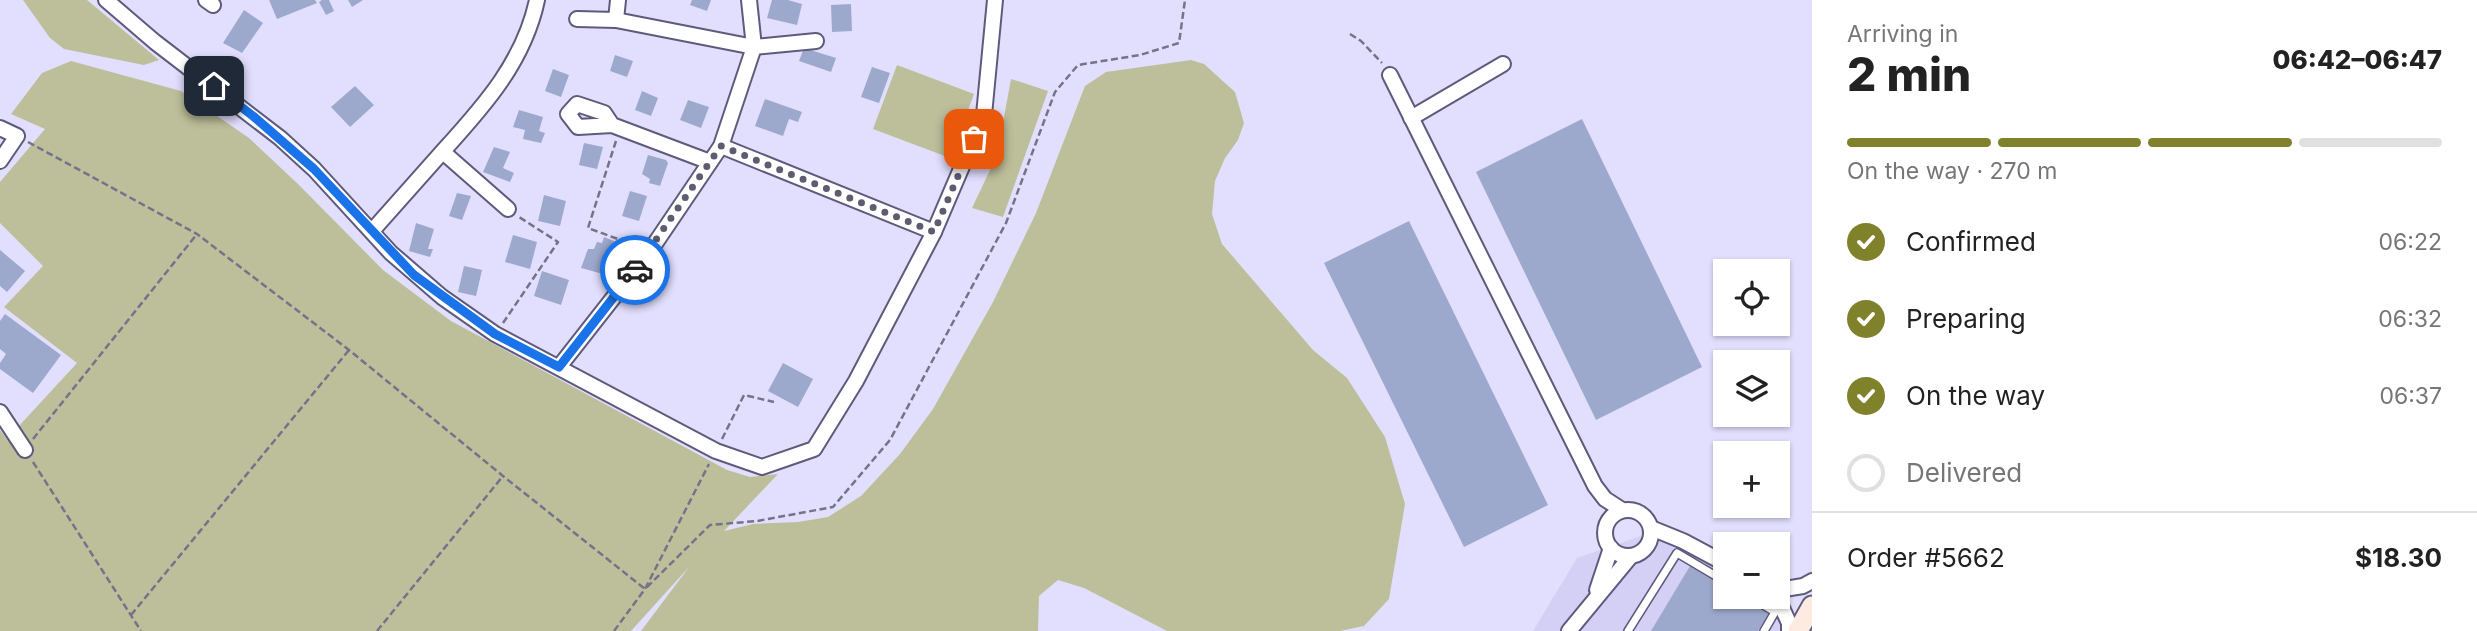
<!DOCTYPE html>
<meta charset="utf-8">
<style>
:root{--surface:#fff;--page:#f6f6f6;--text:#222;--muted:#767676;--line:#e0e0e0;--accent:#80812b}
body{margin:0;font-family:Inter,sans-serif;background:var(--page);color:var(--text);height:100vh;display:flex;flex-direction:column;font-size:26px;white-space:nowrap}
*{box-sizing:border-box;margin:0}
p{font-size:23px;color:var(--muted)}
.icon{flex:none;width:38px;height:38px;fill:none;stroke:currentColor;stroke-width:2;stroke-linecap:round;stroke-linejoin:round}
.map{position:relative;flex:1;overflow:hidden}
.sheet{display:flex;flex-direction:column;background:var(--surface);width:665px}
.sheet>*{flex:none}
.buttons{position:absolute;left:1713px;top:259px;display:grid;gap:14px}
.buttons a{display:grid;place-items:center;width:77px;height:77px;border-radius:0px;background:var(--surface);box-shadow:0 2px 5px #0004;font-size:35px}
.pin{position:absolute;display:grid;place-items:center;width:60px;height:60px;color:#fff;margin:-30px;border-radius:14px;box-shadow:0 4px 10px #0006}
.courier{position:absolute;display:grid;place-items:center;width:70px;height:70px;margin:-35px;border:5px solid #1a73e8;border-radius:50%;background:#fff;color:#222;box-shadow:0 2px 9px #0007}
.head em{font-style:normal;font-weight:800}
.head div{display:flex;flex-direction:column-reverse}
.head{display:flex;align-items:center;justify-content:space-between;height:119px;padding:0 35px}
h1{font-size:46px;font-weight:800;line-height:52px}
.bar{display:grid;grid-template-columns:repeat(4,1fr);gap:10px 7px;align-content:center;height:84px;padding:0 35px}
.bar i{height:9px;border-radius:5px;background:var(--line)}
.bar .on{background:var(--accent)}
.bar p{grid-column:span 4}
.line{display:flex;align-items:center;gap:18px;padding:0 35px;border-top:2px solid var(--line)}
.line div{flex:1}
ol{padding:0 35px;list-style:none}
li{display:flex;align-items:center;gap:21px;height:77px}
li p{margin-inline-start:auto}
li .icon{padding:7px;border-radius:50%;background:var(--accent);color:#fff;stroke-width:4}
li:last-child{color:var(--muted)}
li i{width:38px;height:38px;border:4px solid var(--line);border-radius:50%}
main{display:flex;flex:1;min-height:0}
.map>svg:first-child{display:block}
.built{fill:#d4d0f5}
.green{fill:#bdbf9b}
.building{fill:#9da9cc}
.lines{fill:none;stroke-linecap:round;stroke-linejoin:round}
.service-casing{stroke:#5f5a7c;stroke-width:10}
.minor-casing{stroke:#5f5a7c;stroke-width:18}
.secondary-casing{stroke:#5f5a7c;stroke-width:23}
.path{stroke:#757389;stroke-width:2.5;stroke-dasharray:7 3.5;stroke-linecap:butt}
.service{stroke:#fff;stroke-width:7}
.minor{stroke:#fff;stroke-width:14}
.secondary{stroke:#fdeae0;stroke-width:19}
.done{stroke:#5e5c70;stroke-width:7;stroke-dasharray:0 12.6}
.route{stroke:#1a73e8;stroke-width:9}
</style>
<main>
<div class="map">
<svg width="1812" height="631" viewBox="0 0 1812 631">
<rect width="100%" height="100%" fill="#e2dffe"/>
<path class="built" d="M1658 530 1725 571 1726 597H1766L1791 612 1779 631H1533L1577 558Z"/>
<g class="green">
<path d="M23 0H87L159 60 144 65 64 49 50 38Z"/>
<path d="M1191 60 1204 64 1235 92 1244 123 1238 140 1225 158 1215 181 1212 214 1222 244 1313 350 1347 378 1385 437 1405 504 1389 599 1364 626 1340 631H1167L1084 588 1058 580 1039 596 1038 631H641L689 567 631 631H0V430L7 439 77 363 4 307 43 266 0 223V182L45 129 11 114 42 73 71 61 181 91 249 138 298 184 383 270 451 321 727 470 750 477 778 474 724 531 753 524 798 522 828 517 861 496 900 454 933 409 993 302 1036 213 1085 86 1106 72Z"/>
<path d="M897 65 974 94 950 158 873 129Z"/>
<path d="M1011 79 1048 91 1003 217 972 208 991 168 1002 128Z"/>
</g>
<g class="building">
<path d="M269 0H315L317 3 277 19Z"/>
<path d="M322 0H329L334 11 326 15 319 2Z"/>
<path d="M348 0H363L352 7Z"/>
<path d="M692 0H711L707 11 690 5Z"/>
<path d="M772 0H788L802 4 797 25 767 18Z"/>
<path d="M851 4 852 31 832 32 831 5Z"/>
<path d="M244 10 263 23 242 53 223 43Z"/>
<path d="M804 48 836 58 831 72 799 61Z"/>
<path d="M615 55 633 61 627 77 610 71Z"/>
<path d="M872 67 890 73 879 103 861 97Z"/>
<path d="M553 69 569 75 561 97 545 91Z"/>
<path d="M355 86 374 105 350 127 331 107Z"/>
<path d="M642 91 658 98 651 116 635 110Z"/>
<path d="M765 99 802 112 798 122 789 119 783 136 755 126Z"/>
<path d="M688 100 709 107 701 128 680 120Z"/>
<path d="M519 110 543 117 539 131 545 133 541 143 523 139 525 130 513 127Z"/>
<path d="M1582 119 1702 367 1596 420 1476 172Z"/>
<path d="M584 143 603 147 597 169 579 165Z"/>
<path d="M494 147 510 152 503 168 514 173 510 182 483 172Z"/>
<path d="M648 155 666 160 668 163 660 186 649 183 650 179 642 174Z"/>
<path d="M630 191 647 196 639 221 622 216Z"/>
<path d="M457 193 471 196 462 220 449 216Z"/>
<path d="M544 195 566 201 560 226 538 221Z"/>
<path d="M1409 221 1548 505 1464 547 1324 263Z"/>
<path d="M416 223 434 229 428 249H433L430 257 409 251Z"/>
<path d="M513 235 537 242 530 269 505 262Z"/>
<path d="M604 237 614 241 603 274 581 268 588 249H594L597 242 602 243Z"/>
<path d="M0 250 25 271 7 292 0 286Z"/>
<path d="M464 266 482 270 476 296 458 292Z"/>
<path d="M542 271 569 280 561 305 534 296Z"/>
<path d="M5 314 61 355 33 393 0 369V363L6 354 0 349V321Z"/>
<path d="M783 363 813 379 798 407 768 391Z"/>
<path d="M1690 566 1726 587V597H1741L1769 613 1758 631H1651Z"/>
</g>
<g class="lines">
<defs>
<g id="service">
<path d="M1750 597 1775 612 1764 631"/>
<path d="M1628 631 1677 553 1726 582"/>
</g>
<g id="minor">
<path d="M106 0 155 42 280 138 314 169 391 253 442 297 495 334 716 451 762 467 814 449 856 381 934 232 984 115 995 0"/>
<path d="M206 0 213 5"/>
<path d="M618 0 616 20 754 47 816 41"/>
<path d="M577 19 616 20"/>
<path d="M1390 75 1595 486 1605 499 1622 510"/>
<path d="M1411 118 1503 64"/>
<path d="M612 125 578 127 568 114 577 104 604 113 612 125 710 162"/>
<path d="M0 128 17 136 0 161"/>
<path d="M721 146 934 232"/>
<path d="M443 152 508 209"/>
<path d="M372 231C396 204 420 177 444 150 485 105 524 61 537 0"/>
<path d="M559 367 650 251 721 146 754 47 749 0"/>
<path d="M0 412 25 450"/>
<circle cx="1628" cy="533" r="23"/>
<path d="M1651 528 1683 541 1726 564"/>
<path d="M1597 590 1611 548"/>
<path d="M1778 590 1803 586 1812 581"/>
<path d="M1777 597 1789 623V631"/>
<path d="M1569 631 1631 556"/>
</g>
<path id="secondary" d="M1798 631 1812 606"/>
</defs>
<use href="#service" class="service-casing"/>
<use href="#minor" class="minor-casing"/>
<use href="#secondary" class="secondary-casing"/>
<g class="path">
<path d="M1350 34 1361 41 1382 63"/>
<path d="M616 141 588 228 637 246"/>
<path d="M28 142 197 234 349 350 503 476 645 589 710 525 757 521 833 507 890 440 1006 223 1055 92 1078 65 1140 55 1179 43 1185 0"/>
<path d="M503 323 558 242 519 217"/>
<path d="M33 439 197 234"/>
<path d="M722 439 744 395 774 402"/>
<path d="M33 462 141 631"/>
<path d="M131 615 349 350"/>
<path d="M377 631 503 476"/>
<path d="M614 631 645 589 709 464"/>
</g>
<use href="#service" class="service"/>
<use href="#minor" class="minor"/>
<use href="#secondary" class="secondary"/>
</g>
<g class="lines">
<path class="done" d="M635 270 721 146 934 232 974 139"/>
<path class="route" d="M214 86 253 116 314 169 414 275 495 334 559 367 635 270"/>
</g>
</svg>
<div class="buttons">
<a><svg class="icon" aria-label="locate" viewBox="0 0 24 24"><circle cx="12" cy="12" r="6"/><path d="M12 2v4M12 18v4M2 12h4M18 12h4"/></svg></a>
<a><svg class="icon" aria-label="layers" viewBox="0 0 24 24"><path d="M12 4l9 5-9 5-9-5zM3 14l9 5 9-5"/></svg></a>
<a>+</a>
<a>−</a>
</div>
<div class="pin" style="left:974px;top:139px;background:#ea580c"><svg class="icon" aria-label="bag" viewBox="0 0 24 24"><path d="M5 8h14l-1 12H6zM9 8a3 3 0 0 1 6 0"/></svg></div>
<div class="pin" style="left:214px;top:86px;background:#1f2937"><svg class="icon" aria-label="home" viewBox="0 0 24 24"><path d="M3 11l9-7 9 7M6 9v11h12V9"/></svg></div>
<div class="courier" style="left:635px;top:270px"><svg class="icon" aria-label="car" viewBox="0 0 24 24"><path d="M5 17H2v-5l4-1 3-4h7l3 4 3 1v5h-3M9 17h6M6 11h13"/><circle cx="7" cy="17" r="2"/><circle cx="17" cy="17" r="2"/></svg></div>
</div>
<section class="sheet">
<div class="head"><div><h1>2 min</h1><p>Arriving in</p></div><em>06:42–06:47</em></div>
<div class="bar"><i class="on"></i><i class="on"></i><i class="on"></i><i></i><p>On the way · 270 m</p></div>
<ol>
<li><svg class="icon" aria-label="check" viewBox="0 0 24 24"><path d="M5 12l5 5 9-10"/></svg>Confirmed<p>06:22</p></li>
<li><svg class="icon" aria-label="check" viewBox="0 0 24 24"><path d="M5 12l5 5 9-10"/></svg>Preparing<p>06:32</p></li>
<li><svg class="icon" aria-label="check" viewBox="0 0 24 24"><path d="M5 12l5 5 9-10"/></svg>On the way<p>06:37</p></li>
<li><i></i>Delivered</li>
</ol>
<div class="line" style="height:91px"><div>Order #5662</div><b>$18.30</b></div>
</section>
</main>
